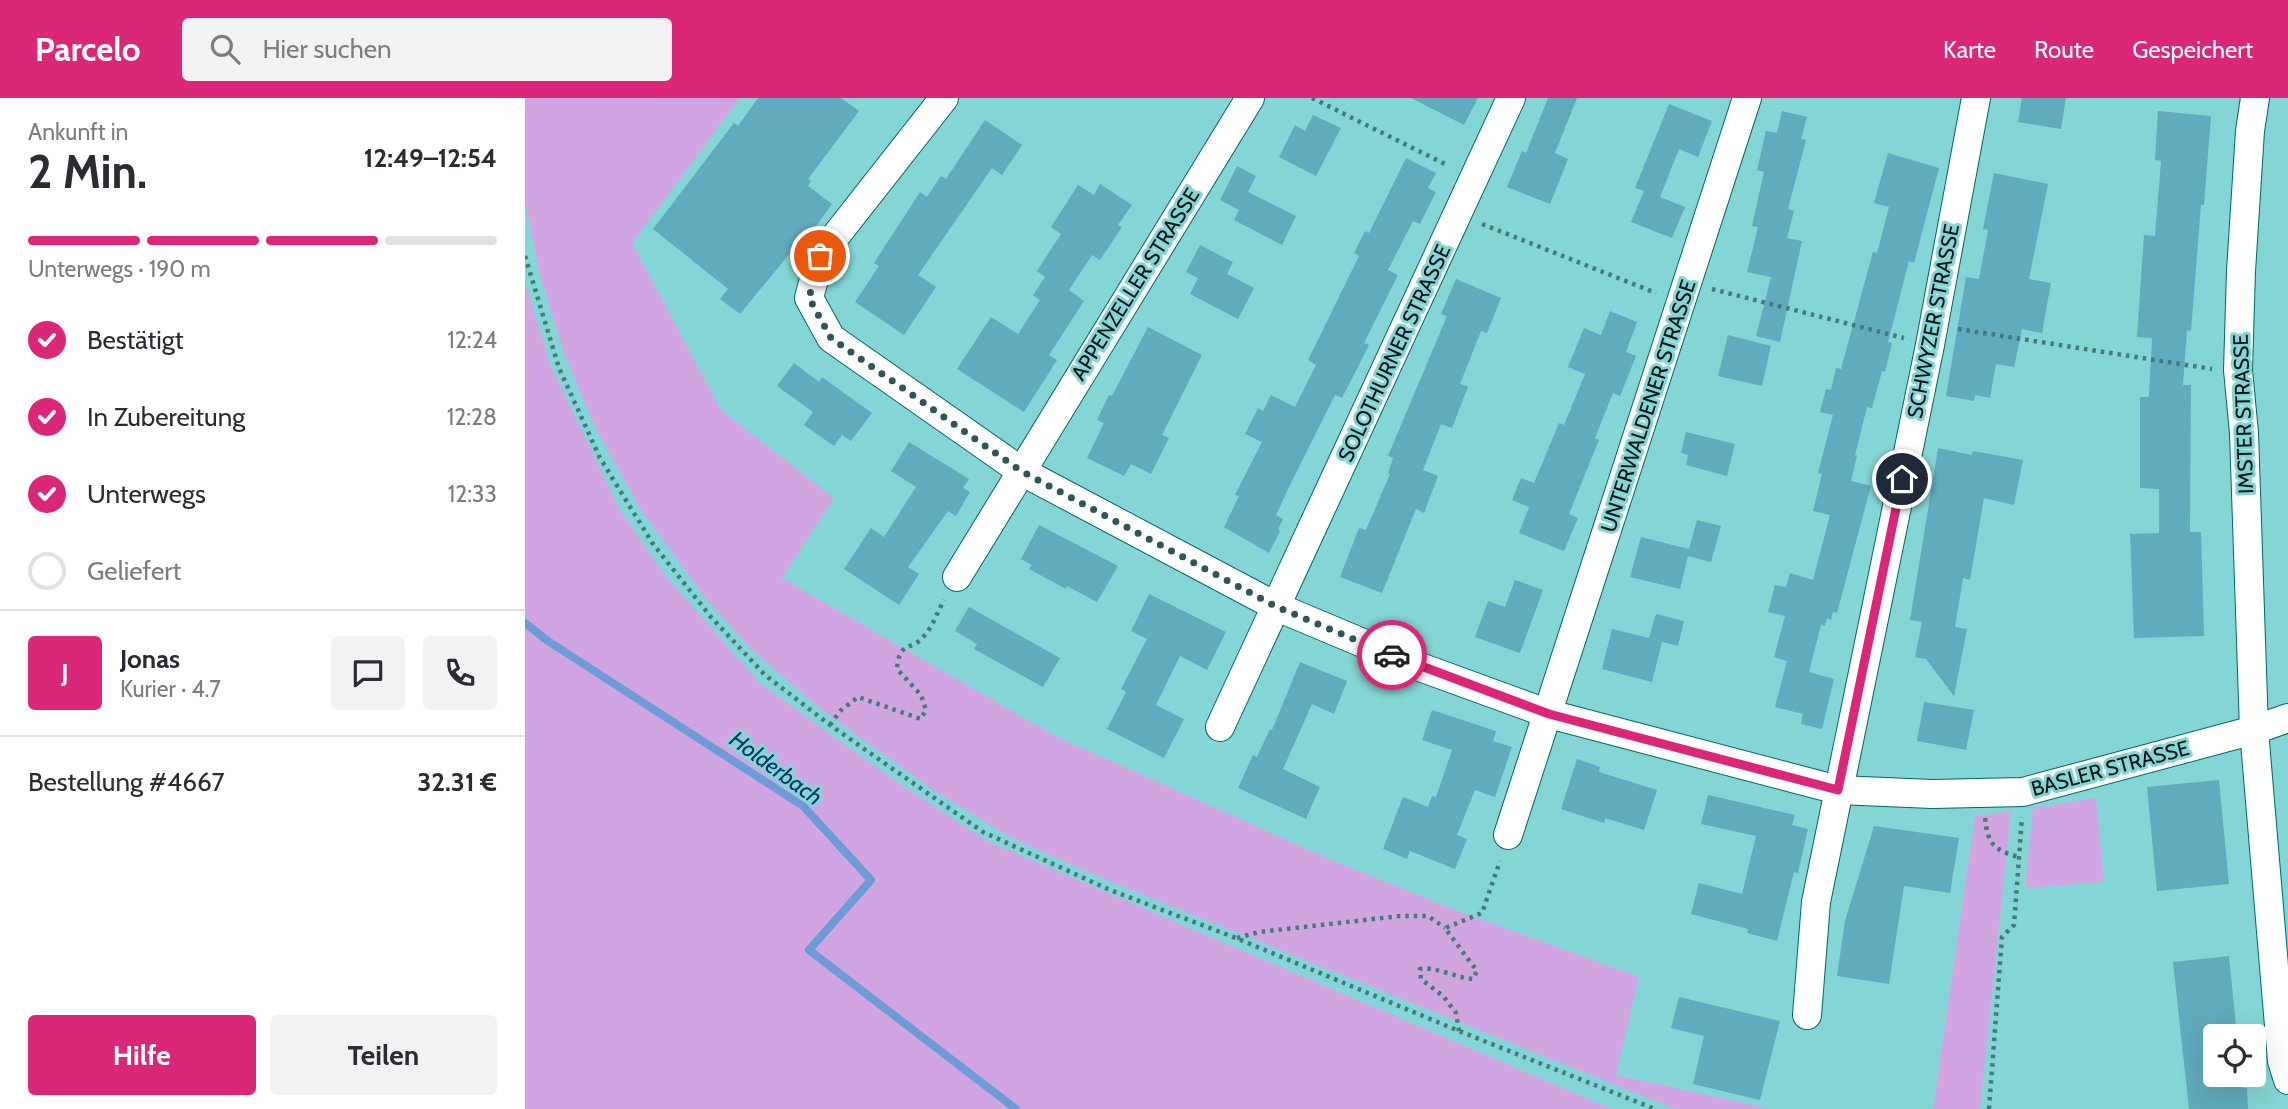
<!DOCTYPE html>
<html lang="de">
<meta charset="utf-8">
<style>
:root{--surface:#fff;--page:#f2f2f3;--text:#2b2b33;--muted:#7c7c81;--line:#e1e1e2;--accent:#db2777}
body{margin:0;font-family:Cabin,sans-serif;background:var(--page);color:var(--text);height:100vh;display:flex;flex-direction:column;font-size:26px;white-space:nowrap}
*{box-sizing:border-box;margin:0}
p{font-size:23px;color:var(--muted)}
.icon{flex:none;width:38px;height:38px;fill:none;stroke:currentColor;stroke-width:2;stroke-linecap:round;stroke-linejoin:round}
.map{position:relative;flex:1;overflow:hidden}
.drawer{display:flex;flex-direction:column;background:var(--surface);width:525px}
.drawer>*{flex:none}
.tools{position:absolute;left:1678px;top:926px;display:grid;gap:14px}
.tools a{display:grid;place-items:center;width:63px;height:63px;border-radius:7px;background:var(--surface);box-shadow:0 7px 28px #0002;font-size:35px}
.pin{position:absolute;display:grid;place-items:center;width:60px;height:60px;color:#fff;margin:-30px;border:4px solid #fff;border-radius:50%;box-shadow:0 2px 7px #0007}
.courier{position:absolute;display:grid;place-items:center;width:70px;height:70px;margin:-35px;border:5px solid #db2777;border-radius:50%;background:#fff;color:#222;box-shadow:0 2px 9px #0007}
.summary em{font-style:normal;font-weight:700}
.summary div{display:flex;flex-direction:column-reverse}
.summary{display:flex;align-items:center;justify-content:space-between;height:119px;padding:0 28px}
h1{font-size:46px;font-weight:700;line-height:52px}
.bar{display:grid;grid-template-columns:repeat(4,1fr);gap:10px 7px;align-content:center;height:84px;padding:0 28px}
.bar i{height:9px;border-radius:5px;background:var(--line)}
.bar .selected{background:var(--accent)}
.bar p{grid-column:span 4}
.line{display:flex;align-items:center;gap:18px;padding:0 28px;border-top:2px solid var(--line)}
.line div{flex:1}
.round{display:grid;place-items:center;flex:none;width:74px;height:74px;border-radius:7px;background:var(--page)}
ol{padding:0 28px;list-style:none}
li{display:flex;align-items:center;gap:21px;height:77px}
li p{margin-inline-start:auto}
li .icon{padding:7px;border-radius:50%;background:var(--accent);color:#fff;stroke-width:4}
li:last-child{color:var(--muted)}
li i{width:38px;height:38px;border:4px solid var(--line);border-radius:50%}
.primary-button{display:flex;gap:14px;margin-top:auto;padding:14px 28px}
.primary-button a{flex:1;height:80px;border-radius:7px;background:var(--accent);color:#fff;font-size:28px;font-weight:700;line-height:80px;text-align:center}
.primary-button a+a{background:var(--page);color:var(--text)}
header{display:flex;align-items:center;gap:42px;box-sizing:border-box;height:98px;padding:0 35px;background:var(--accent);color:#fff}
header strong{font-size:33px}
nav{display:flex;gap:38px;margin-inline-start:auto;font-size:24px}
.search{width:490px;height:63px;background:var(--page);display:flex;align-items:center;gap:18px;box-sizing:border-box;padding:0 24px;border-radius:7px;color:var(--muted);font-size:26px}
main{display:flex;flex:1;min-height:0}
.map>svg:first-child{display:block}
.green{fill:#d0a5e2}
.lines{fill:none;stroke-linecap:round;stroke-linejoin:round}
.stream{stroke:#6d9bd6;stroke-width:8}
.building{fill:#60abbd}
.minor-casing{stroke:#006767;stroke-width:30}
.path{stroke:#467a7a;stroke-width:4.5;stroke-dasharray:3.5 5;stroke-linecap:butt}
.minor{stroke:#fff;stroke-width:28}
.done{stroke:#2e5656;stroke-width:7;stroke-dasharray:0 12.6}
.route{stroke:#db2777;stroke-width:9}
.labels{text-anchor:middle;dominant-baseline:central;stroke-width:6;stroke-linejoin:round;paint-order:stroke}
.street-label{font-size:21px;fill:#001212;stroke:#84d5d5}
.water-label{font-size:23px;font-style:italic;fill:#06366c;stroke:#84d5d5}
</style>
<header>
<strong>Parcelo</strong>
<div class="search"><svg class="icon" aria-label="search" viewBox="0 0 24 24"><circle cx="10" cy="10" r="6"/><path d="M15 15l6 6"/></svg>Hier suchen</div>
<nav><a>Karte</a><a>Route</a><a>Gespeichert</a></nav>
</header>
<main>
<section class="drawer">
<div class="summary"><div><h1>2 Min.</h1><p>Ankunft in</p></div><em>12:49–12:54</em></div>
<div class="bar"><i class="selected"></i><i class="selected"></i><i class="selected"></i><i></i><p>Unterwegs · 190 m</p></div>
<ol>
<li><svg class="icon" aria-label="check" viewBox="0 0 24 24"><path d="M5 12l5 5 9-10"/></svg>Bestätigt<p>12:24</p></li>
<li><svg class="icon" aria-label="check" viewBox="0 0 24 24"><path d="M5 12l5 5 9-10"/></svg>In Zubereitung<p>12:28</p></li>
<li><svg class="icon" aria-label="check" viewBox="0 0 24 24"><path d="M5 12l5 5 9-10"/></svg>Unterwegs<p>12:33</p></li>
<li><i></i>Geliefert</li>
</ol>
<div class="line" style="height:126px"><b class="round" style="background:var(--accent);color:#fff">J</b><div><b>Jonas</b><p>Kurier · 4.7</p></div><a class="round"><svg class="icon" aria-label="chat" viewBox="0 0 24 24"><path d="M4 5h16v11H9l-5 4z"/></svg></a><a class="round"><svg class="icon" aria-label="phone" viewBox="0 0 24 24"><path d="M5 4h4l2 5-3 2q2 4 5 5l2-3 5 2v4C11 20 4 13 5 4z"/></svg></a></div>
<div class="line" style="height:91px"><div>Bestellung #4667</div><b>32.31 €</b></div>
<div class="primary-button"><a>Hilfe</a><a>Teilen</a></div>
</section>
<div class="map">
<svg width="1763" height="1011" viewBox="0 0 1763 1011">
<rect width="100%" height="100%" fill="#84d5d5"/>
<g class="green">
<path d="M0 0H215L107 145 196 312 309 400 257 480 530 638 811 764 933 813 1114 879 1091 977 1246 1011H1150L574 779 487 740 414 696 294 610 225 550 181 501 116 412 71 331 40 258 14 173 0 103Z"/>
<path d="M0 184 26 268 95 412 140 477 236 586 365 679 462 743 1087 1011H0Z"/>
<path d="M1571 700 1579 784 1500 790 1508 710Z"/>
<path d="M1486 713 1455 1011H1408L1450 718Z"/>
</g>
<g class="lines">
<path class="stream" d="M0 525 23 543 278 708 346 782 284 852 491 1011"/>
</g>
<g class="building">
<path d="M233 0H316L334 13 283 81 286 83 283 88 307 106 278 146 275 143 215 216 195 201 203 191 128 131 209 25 213 28Z"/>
<path d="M886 0H953L939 27Z"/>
<path d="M1023 0H1052L1030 55 1043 61 1025 106 982 89 997 53 1001 55Z"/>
<path d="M1497 0H1541L1536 31 1493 24Z"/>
<path d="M1144 6 1187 23 1173 59 1154 51 1135 99 1160 109 1147 140 1106 124 1119 93 1110 90Z"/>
<path d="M1257 13 1282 19 1276 41 1281 42 1263 111 1269 113 1262 140 1277 143 1255 244 1231 238 1246 179 1222 174 1233 129 1227 128 1239 74 1232 72 1241 33 1252 35Z"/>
<path d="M1633 13 1686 18 1679 107H1676L1666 233 1662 232 1658 287H1666L1665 434H1676L1679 538 1609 540 1605 436 1634 435V391L1615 390V299H1624L1627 240 1612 239 1619 137 1630 138 1636 63 1630 62Z"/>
<path d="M788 17 816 30 791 78 754 59 770 27 780 33Z"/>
<path d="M460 22 497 47 477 77 467 70 393 177 411 189 379 237 330 204 354 168 349 165 395 94 402 99 416 78 421 81Z"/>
<path d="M1363 55 1414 70 1389 165 1384 163 1363 244 1367 245 1360 274 1357 273 1347 310 1342 309 1330 357 1332 358 1326 383 1346 388 1336 425 1312 515 1308 514 1306 522 1302 520 1300 528 1296 527 1284 574 1309 581 1297 631 1276 626 1278 616 1250 609 1262 563 1249 559 1260 518 1243 514 1250 487 1261 489 1265 475 1288 482 1305 417 1288 413 1297 376 1293 375 1308 317 1295 314 1301 291 1306 292 1311 270 1316 271 1348 154 1352 155 1364 109 1349 105Z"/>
<path d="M881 60 911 75 903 90 911 94 895 126 888 123 863 172 873 177 839 245 844 247 817 300 810 297 765 387 751 417 758 421 753 432 755 433 744 455 699 429 714 398 710 397 737 344 720 336 733 310 738 313 746 297 770 309 791 267 783 262 834 158 829 155 840 133 844 135Z"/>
<path d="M712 68 731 78 723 94 771 118 757 147 709 122 714 112 695 102Z"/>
<path d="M1469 75 1523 86 1504 181 1526 185 1517 235 1497 231 1489 269 1471 266 1465 300 1450 297 1449 303 1421 298 1441 179 1454 181 1463 132 1458 131Z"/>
<path d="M575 86 607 107 593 127 597 129 575 162 567 157 544 192 559 203 524 257 532 262 499 314 432 271 466 219 493 236 515 202 508 197 520 179 512 173 536 136 526 129 553 87 569 97Z"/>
<path d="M675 147 708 164 702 176 729 190 713 221 665 196 673 180 661 174Z"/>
<path d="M931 181 976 200 962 235 956 233 935 286 943 289 927 330 916 326 898 372 913 378 899 415 891 411 857 495 815 479 834 430 841 432 865 376 863 375 868 360 863 358 922 218 916 216Z"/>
<path d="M1085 213 1112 224 1101 254 1111 258 1095 298 1088 295 1070 340 1074 342 1044 416 1053 420 1039 453 994 435 1004 409 987 402 996 380 1009 385 1034 325 1039 327 1060 276 1043 269 1059 230 1076 237Z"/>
<path d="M623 229 677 257 637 337 644 340 626 376 606 366 599 378 562 360 579 325 572 322 584 297 587 298Z"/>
<path d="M1203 237 1246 248 1237 288 1193 278Z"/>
<path d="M269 265 294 284 297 279 347 315 326 343 317 337 309 348 279 327 288 314 252 288Z"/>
<path d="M1161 334 1210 346 1202 378 1161 367 1163 357 1156 355Z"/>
<path d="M384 344 444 381 438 390 445 394 431 418 423 413 383 469 394 476 374 507 319 471 346 430 359 439 391 389 366 373Z"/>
<path d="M1413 350 1447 357 1448 353 1498 362 1489 407 1459 400 1445 482 1438 480 1430 529 1442 531 1429 598 1401 561 1390 559 1397 524 1385 522Z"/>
<path d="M1172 422 1196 428 1186 464 1163 458 1155 491 1105 479 1116 439 1164 451Z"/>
<path d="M514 427 593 468 572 504 542 488 541 491 504 471 507 467 496 461Z"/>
<path d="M990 482 1018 492 995 555 950 539 963 503 980 509Z"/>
<path d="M624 496 701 534 682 572 655 558 631 607 659 621 639 660 582 631 601 594 596 591 622 541 606 533Z"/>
<path d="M444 509 535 560 518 589 449 551 452 546 430 533Z"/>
<path d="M1131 516 1159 523 1153 548 1130 542 1137 544 1127 584 1077 571 1087 531 1124 540Z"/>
<path d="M775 564 822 583 809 616 787 606 758 671 795 689 781 721 713 690 728 657 732 659 745 631 747 632Z"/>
<path d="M1399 604 1449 612 1441 652 1392 643Z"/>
<path d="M907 612 971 633 968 643 987 649 970 699 950 692 932 737 942 741 930 771 885 753 882 761 858 751 878 699 903 709 907 698 911 699 927 652 897 642Z"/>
<path d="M1052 661 1075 669 1074 674 1132 692 1119 732 1080 720 1079 725 1036 711Z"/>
<path d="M1694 682 1704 786 1632 793 1622 689Z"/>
<path d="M1183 697 1270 717 1267 727 1283 731 1273 775 1269 774 1252 843 1222 835 1223 831 1166 816 1174 785 1217 796 1231 738 1176 726Z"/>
<path d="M1349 728 1434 740 1425 795 1379 788 1364 886 1312 878 1320 823Z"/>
<path d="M1704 858 1712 938H1690V976H1717L1718 990H1722L1723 1011H1664L1648 864Z"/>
<path d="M1154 899 1255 923 1235 1002 1168 986 1179 938 1146 930Z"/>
</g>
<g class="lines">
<defs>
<g id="minor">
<path d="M419 0 295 158 284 200 306 240 496 373 752 509 895 569 1024 616 1313 692 1407 696 1498 694 1729 632 1763 620"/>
<path d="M1730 0 1725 33 1716 173 1713 272 1719 335 1729 632 1757 963 1763 982"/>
<path d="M432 479 725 0"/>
<path d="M695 629 986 0"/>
<path d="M983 737 1222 0"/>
<path d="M1282 917 1291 804 1405 247 1451 0"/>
</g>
</defs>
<use href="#minor" class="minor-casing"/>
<g class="path">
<path d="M787 0 924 68"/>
<path d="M957 126 1131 195"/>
<path d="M0 158 34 270 75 360 128 446 186 519 240 577 305 627 458 734 585 792 711 840 934 933 1130 1011"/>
<path d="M1187 191 1379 240"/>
<path d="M1433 231 1687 271"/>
<path d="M305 627 315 613 333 599 396 621 401 612 396 597 372 571C374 542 386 554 399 538 408 528 413 513 419 502"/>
<path d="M1460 720C1463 747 1469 752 1494 759"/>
<path d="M712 840 734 834 875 818H903L920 830"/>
<path d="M934 933 931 915 918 898 896 881 895 871C909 868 932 880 948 881L952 873 920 830 957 815 975 763"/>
<path d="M1464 1011 1477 839 1489 827 1497 719"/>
</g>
<use href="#minor" class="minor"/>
</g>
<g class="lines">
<path class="done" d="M295 158 284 200 306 240 496 373 752 509 867 557"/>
<path class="route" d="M867 557 1024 616 1313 692 1377 381"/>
</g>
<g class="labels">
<g class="street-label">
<text transform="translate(610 186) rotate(-58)">APPENZELLER STRASSE</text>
<text transform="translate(1408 223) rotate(-79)">SCHWYZER STRASSE</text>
<text transform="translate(869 255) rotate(-65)">SOLOTHURNER STRASSE</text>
<text transform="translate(1123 308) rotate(-72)">UNTERWALDENER STRASSE</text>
<text transform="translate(1718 316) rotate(-92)">IMSTER STRASSE</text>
<text transform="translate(1585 670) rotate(-15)">BASLER STRASSE</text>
</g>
<g class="water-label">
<text transform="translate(251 670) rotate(36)">Holderbach</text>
</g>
</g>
</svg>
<div class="tools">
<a><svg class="icon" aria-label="locate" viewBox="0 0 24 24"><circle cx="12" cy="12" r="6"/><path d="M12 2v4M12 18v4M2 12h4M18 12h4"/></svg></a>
</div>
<div class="pin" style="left:295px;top:158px;background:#ea580c"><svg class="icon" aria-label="bag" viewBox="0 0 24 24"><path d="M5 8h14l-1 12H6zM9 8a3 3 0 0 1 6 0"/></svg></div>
<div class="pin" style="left:1377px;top:381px;background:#1f2937"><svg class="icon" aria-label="home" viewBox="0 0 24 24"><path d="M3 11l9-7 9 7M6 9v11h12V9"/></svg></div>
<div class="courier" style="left:867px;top:557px"><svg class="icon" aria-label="car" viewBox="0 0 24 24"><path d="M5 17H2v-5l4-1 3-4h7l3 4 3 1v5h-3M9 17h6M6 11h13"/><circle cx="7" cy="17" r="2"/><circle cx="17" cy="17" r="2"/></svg></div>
</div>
</main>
